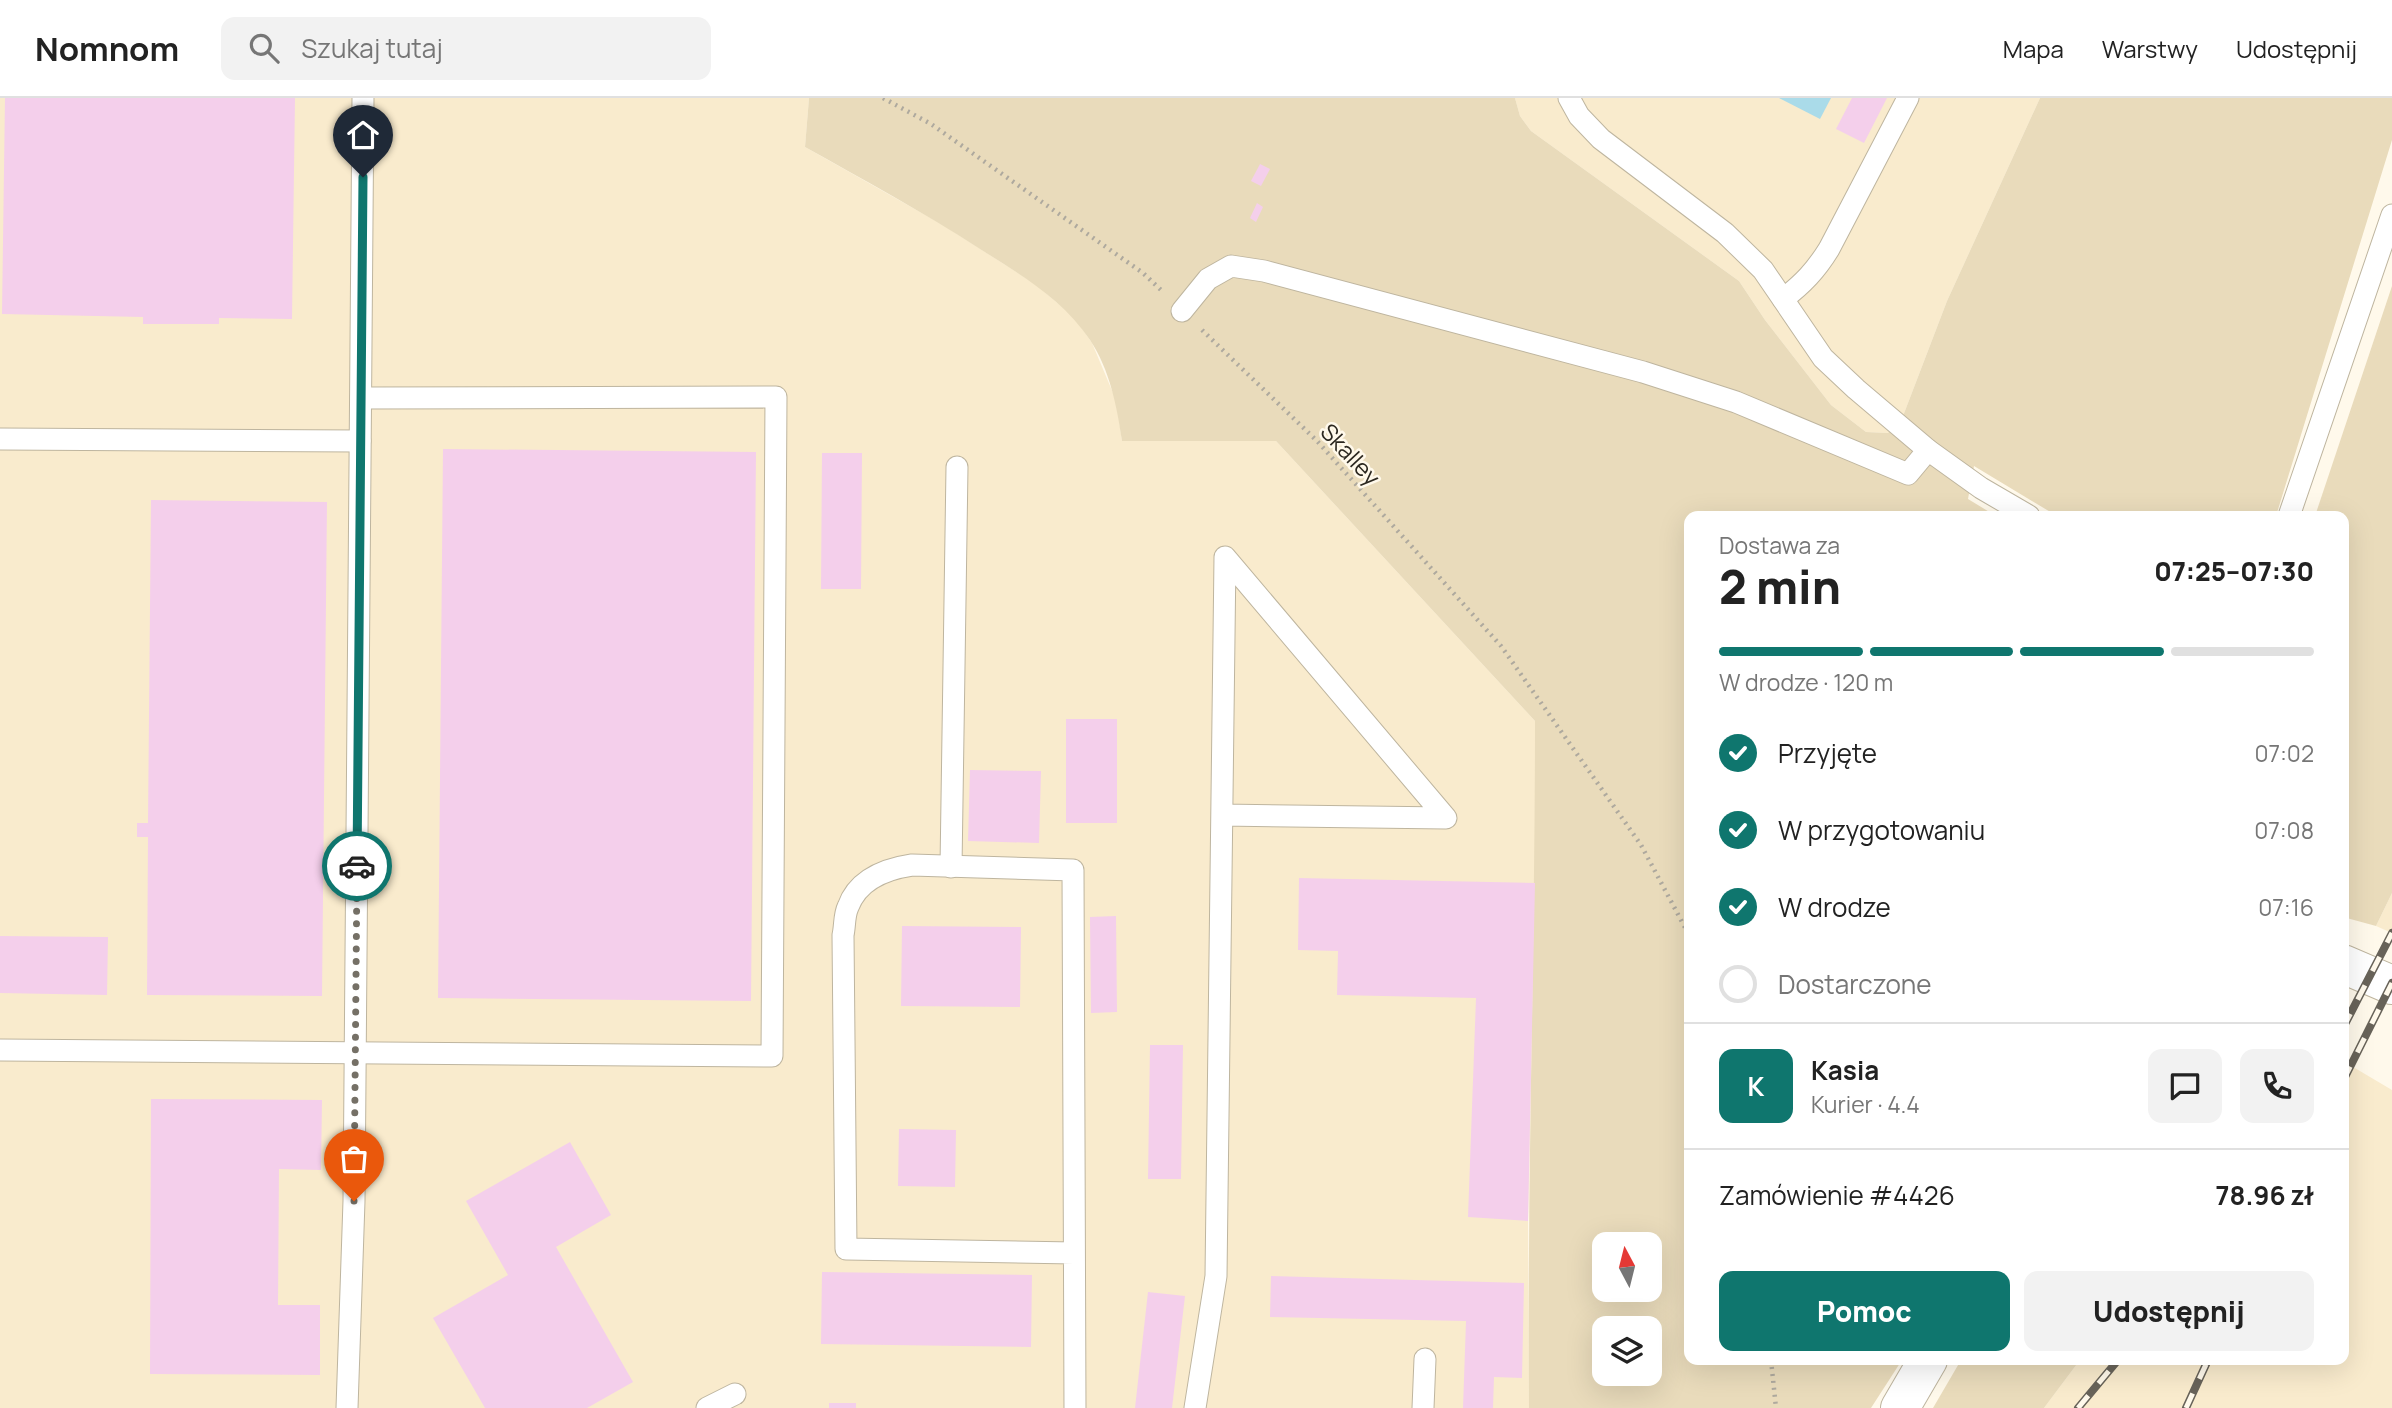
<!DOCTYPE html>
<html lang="pl">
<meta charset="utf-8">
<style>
:root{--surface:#fff;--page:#f2f2f2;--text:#222;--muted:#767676;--line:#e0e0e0;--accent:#0f766e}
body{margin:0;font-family:Manrope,sans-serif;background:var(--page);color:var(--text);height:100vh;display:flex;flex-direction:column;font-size:26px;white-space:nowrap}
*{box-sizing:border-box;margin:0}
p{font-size:23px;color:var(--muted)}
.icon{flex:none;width:38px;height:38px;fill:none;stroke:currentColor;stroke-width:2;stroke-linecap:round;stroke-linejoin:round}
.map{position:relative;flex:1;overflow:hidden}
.details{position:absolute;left:1684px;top:413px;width:665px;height:854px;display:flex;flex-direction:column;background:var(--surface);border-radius:14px;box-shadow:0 7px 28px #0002}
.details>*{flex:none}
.needle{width:46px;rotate:353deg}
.fabs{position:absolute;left:1592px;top:1134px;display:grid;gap:14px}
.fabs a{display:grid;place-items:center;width:70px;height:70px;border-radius:14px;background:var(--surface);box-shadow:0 7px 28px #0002;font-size:35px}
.pin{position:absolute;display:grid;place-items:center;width:60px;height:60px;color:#fff;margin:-72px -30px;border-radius:50% 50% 50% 0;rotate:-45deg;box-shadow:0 0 7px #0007}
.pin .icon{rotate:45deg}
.courier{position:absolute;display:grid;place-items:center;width:70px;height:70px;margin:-35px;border:5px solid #0f766e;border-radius:50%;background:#fff;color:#222;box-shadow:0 2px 9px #0007}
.head em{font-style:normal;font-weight:800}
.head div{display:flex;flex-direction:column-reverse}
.head{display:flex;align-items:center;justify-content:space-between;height:119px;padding:0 35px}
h1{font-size:46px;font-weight:800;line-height:52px}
.bar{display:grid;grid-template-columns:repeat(4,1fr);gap:10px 7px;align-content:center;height:84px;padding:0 35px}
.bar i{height:9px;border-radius:5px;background:var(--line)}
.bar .current{background:var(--accent)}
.bar p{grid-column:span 4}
.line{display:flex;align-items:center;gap:18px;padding:0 35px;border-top:2px solid var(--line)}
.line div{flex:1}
.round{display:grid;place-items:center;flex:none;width:74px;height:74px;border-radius:14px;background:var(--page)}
ol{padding:0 35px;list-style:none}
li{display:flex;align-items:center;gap:21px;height:77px}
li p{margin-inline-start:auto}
li .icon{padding:7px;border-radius:50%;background:var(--accent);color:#fff;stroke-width:4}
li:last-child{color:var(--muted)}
li i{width:38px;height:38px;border:4px solid var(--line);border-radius:50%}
.action{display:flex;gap:14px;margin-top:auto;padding:14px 35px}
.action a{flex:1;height:80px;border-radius:14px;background:var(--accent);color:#fff;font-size:28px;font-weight:800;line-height:80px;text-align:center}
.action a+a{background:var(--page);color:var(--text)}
header{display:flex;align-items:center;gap:42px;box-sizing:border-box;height:98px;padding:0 35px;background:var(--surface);border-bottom:2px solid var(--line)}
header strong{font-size:33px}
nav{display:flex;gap:38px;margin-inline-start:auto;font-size:24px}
.search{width:490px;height:63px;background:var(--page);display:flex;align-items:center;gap:18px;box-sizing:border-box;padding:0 24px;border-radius:14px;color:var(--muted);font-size:26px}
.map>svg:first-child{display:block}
.built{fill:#f9ebcd}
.green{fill:#e9dbbb;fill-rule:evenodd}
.water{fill:#aadbe9}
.building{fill:#f4cfeb}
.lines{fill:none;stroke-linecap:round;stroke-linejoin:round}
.service-casing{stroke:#beb59f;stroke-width:23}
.tertiary-casing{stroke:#beb59f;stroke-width:40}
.path{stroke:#aea99e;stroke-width:4.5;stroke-dasharray:2 5;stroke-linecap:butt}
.service{stroke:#fff;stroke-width:21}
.tertiary{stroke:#fff;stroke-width:38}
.rail-casing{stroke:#686359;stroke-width:8}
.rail{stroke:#fff9eb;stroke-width:5;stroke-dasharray:16;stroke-linecap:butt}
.done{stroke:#757066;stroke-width:7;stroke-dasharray:0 12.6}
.route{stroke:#0f766e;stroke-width:9}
.labels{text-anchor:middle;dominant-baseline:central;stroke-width:5;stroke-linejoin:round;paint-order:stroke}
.street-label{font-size:23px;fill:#2b271f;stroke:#fff9eb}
</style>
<header>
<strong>Nomnom</strong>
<div class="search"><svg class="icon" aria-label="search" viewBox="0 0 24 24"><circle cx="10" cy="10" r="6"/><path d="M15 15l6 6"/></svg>Szukaj tutaj</div>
<nav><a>Mapa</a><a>Warstwy</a><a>Udostępnij</a></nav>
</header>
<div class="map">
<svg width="2392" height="1310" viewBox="0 0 2392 1310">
<rect width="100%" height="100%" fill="#fff9eb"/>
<g class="built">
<path d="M0 0H809L805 49 943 127 1035 186 1074 219 1092 245 1116 302 1122 343H1276L1535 623V785L1528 1123 1529 1310H0Z"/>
<path d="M1515 0H2040L1947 203 1903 318 1888 335 1866 334 1831 307 1765 222 1739 183 1531 33 1520 18Z"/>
<path d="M2392 795V835L2376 828Z"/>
<path d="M2343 963 2392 992V1310H2044L2080 1262H2343Z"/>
</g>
<g class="green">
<path d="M809 0H1515L1520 18 1531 33 1739 183 1765 222 1831 307 1866 334 1888 335 1903 318 1947 203 2040 0H2392V42L2276 418H2057L1974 368 1968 401 1996 418H1689V1262H1902L1871 1310H1529C1527 1081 1535 852 1535 623L1276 343H1122C1117 309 1110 272 1090 242 1063 201 1021 177 980 151 923 114 864 82 805 49ZM1605 1146H1650V1192H1605ZM1605 1230H1650V1276H1605Z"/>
<path d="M2392 188V795L2376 828 2343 819V418H2315Z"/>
<path d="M1961 1262H2080L2044 1310H1933Z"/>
</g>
<path class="water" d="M1779 0H1831L1820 21Z"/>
<g class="building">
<path d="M5 0H295L292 221 219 220V226H143V219L2 216Z"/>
<path d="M1852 0H1887L1864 45 1836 31Z"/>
<path d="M1260 66 1270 71 1261 88 1251 83Z"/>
<path d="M1257 105 1263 109 1256 124 1250 120Z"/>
<path d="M443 351 756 354 751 903 438 900Z"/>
<path d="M822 355H862L861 491H821Z"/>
<path d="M151 402 327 404 322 898 147 897 148 739H137V725H148Z"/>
<rect x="1066" y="621" width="51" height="104"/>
<path d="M970 672 1041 673 1039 745 968 743Z"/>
<path d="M1299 780 1535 785 1528 1123 1468 1119 1476 900 1337 897 1338 853 1298 852Z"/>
<path d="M1116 818 1117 914 1091 915 1090 819Z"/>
<path d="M902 828 1021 829 1020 909 901 908Z"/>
<path d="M0 838 108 839 107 897 0 895Z"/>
<path d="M1150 947H1183L1181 1081H1148Z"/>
<path d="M151 1001 322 1002 321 1072 279 1071 278 1207H320V1277L150 1276Z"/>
<path d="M899 1031 956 1032 955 1089 898 1088Z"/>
<path d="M570 1044 611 1117 556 1149 633 1284 587 1310H485L433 1220 508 1177 466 1103Z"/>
<path d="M822 1174 1032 1177 1031 1249 821 1246Z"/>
<path d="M1271 1178 1524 1185 1522 1280 1494 1279 1493 1310H1463L1466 1223 1270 1219Z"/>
<path d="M1148 1194 1185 1198 1172 1310H1135Z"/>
<rect x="829" y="1305" width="27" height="5"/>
</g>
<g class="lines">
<defs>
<g id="service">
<path d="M1569 0 1579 18 1601 41 1725 135 1763 172 1823 260 1856 291 1928 352 1981 390 2029 418"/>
<path d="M1783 201C1803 186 1816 172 1829 151L1908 0"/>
<path d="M1182 213 1208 181 1231 168 1264 173 1643 274 1736 304 1908 376 1928 352"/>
<path d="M0 341 360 343"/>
<path d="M2289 418 2392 117"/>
<path d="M951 769 957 369"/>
<path d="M0 952 772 958 776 299 361 300"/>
<path d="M1074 1155 846 1151 843 837C845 829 844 817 848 809 858 781 885 771 912 767L1073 772 1075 1310"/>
<path d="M347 1310 354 1103 363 0"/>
<path d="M707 1310 735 1296"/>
<path d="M1195 1310 1216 1178 1225 459 1446 720 1222 717"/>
<path d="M1423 1310 1425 1261"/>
</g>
<g id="tertiary">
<path d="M2343 866 2392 887"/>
<path d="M1900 1310 1928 1262"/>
</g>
</defs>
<use href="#service" class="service-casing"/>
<use href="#tertiary" class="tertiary-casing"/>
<g class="path">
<path d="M883 0 931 26 1143 175 1161 192"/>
<path d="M1202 232 1317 343 1501 548 1641 747 1689 837"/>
<path d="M1771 1262 1776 1310"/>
</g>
<use href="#service" class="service"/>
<use href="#tertiary" class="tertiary"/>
<defs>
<g id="rail">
<path d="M2343 930 2392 835"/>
<path d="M2343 983 2392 885"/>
<path d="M2078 1310 2118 1262"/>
<path d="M2186 1310 2208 1262"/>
</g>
</defs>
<use href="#rail" class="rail-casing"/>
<use href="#rail" class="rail"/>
</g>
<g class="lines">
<path class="done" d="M354 1103 357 768"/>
<path class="route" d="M357 768 363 79"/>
</g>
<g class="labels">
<g class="street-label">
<text transform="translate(1351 356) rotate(47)">Skalley</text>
</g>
</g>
</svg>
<div class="fabs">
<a><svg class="needle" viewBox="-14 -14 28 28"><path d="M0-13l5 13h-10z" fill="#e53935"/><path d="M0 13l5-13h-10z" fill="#767676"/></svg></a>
<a><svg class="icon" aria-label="layers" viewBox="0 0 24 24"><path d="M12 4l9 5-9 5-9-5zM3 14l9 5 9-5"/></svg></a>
</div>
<div class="pin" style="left:354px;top:1103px;background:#ea580c"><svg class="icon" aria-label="bag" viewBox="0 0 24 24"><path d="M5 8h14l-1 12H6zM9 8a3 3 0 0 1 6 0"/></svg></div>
<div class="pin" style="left:363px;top:79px;background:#1f2937"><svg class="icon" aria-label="home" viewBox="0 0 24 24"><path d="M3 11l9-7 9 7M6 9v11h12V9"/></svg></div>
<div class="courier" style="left:357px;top:768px"><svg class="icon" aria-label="car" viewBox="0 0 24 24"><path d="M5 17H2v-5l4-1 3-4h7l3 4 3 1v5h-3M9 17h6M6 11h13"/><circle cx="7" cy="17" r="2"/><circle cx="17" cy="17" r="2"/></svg></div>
<section class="details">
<div class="head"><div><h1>2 min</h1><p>Dostawa za</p></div><em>07:25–07:30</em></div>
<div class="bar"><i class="current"></i><i class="current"></i><i class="current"></i><i></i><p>W drodze · 120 m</p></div>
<ol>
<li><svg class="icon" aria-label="check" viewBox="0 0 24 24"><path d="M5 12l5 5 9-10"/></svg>Przyjęte<p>07:02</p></li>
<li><svg class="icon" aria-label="check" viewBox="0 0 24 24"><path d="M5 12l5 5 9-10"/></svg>W przygotowaniu<p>07:08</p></li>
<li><svg class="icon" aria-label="check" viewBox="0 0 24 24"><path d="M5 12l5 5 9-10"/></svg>W drodze<p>07:16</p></li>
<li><i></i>Dostarczone</li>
</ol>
<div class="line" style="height:126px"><b class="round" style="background:var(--accent);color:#fff">K</b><div><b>Kasia</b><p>Kurier · 4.4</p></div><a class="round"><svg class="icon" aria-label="chat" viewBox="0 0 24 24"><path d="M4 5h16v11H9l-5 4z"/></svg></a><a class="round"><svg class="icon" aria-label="phone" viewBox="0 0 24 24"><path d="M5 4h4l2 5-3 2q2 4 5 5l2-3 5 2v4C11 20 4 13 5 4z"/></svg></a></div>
<div class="line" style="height:91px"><div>Zamówienie #4426</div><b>78.96 zł</b></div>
<div class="action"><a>Pomoc</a><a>Udostępnij</a></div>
</section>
</div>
